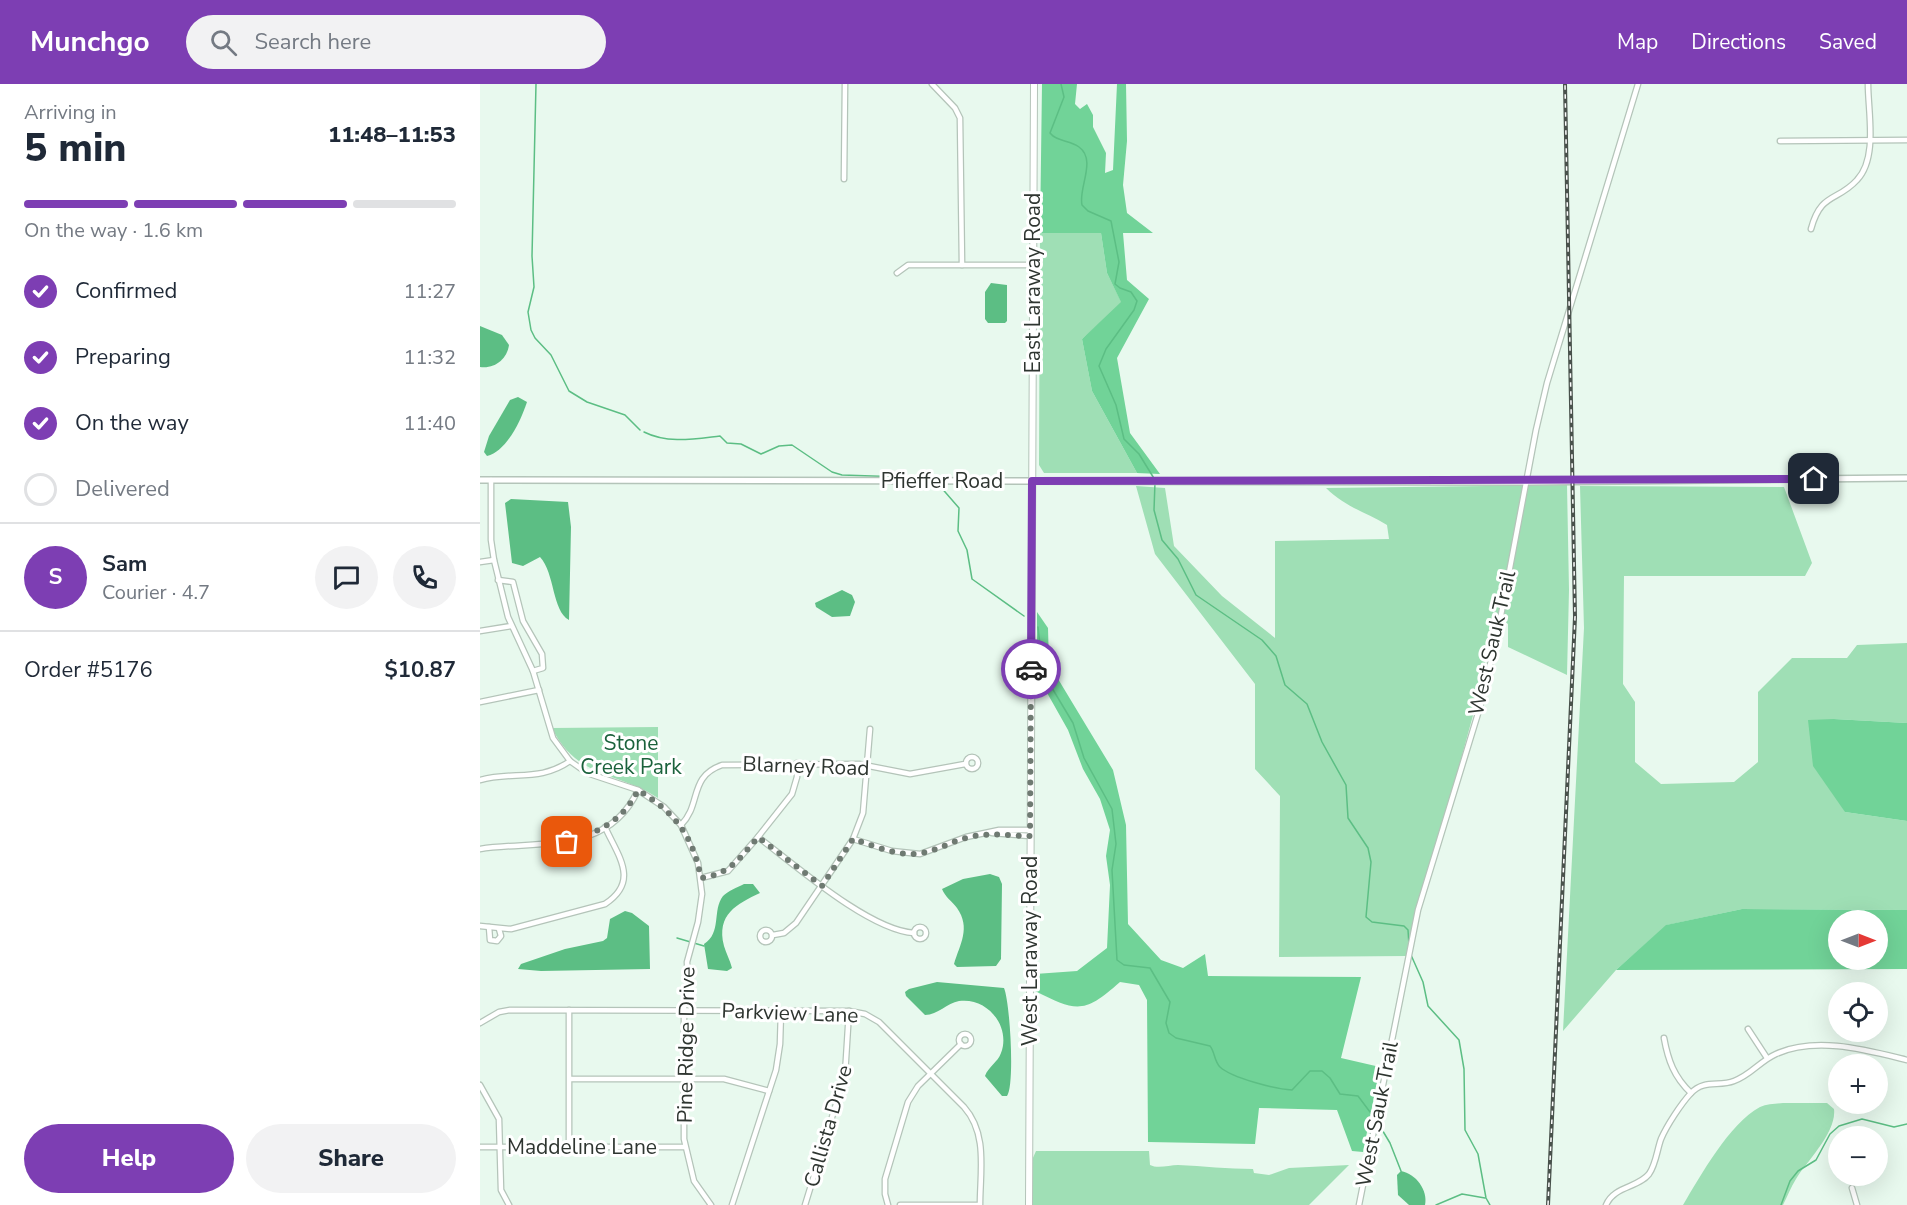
<!DOCTYPE html>
<meta charset="utf-8">
<style>
:root{--surface:#fff;--page:#f2f2f3;--text:#1f2937;--muted:#747a83;--line:#e0e1e3;--accent:#7d3eb3}
body{margin:0;font-family:"Nunito Sans",sans-serif;background:var(--page);color:var(--text);height:100vh;display:flex;flex-direction:column;font-size:22px;white-space:nowrap}
*{box-sizing:border-box;margin:0}
p{font-size:20px;color:var(--muted)}
.icon{flex:none;width:33px;height:33px;fill:none;stroke:currentColor;stroke-width:2;stroke-linecap:round;stroke-linejoin:round}
.map{position:relative;flex:1;overflow:hidden}
.panel{display:flex;flex-direction:column;background:var(--surface);width:480px}
.panel>*{flex:none}
.needle{width:39px;rotate:90deg}
.controls{position:absolute;left:1348px;top:826px;display:grid;gap:12px}
.controls a{display:grid;place-items:center;width:60px;height:60px;border-radius:50%;background:var(--surface);box-shadow:0 6px 24px #0002;font-size:30px}
.pin{position:absolute;display:grid;place-items:center;width:51px;height:51px;color:#fff;margin:-26px;border-radius:12px;box-shadow:0 3px 9px #0006}
.courier{position:absolute;display:grid;place-items:center;width:60px;height:60px;margin:-30px;border:4px solid #7d3eb3;border-radius:50%;background:#fff;color:#222;box-shadow:0 2px 8px #0007}
.head em{font-style:normal;font-weight:800}
.head div{display:flex;flex-direction:column-reverse}
.head{display:flex;align-items:center;justify-content:space-between;height:102px;padding:0 24px}
h1{font-size:39px;font-weight:800;line-height:45px}
.bar{display:grid;grid-template-columns:repeat(4,1fr);gap:9px 6px;align-content:center;height:72px;padding:0 24px}
.bar i{height:8px;border-radius:4px;background:var(--line)}
.bar .current{background:var(--accent)}
.bar p{grid-column:span 4}
.line{display:flex;align-items:center;gap:15px;padding:0 24px;border-top:2px solid var(--line)}
.line div{flex:1}
.round{display:grid;place-items:center;flex:none;width:63px;height:63px;border-radius:32px;background:var(--page)}
ol{padding:0 24px;list-style:none}
li{display:flex;align-items:center;gap:18px;height:66px}
li p{margin-inline-start:auto}
li .icon{padding:6px;border-radius:50%;background:var(--accent);color:#fff;stroke-width:4}
li:last-child{color:var(--muted)}
li i{width:33px;height:33px;border:3px solid var(--line);border-radius:50%}
.button{display:flex;gap:12px;margin-top:auto;padding:12px 24px}
.button a{flex:1;height:69px;border-radius:36px;background:var(--accent);color:#fff;font-size:24px;font-weight:800;line-height:69px;text-align:center}
.button a+a{background:var(--page);color:var(--text)}
header{display:flex;align-items:center;gap:36px;box-sizing:border-box;height:84px;padding:0 30px;background:var(--accent);color:#fff}
header strong{font-size:28px}
nav{display:flex;gap:33px;margin-inline-start:auto;font-size:21px}
.search{width:420px;height:54px;background:var(--page);display:flex;align-items:center;gap:15px;box-sizing:border-box;padding:0 21px;border-radius:33px;color:var(--muted);font-size:22px}
main{display:flex;flex:1;min-height:0}
.map>svg:first-child{display:block}
.green{fill:#9fdfb5}
.forest{fill:#71d398;fill-rule:evenodd}
.water{fill:#5cbe84}
.lines{fill:none;stroke-linecap:round;stroke-linejoin:round}
.stream{stroke:#5cbe84;stroke-width:1.5}
.minor-casing{stroke:#b4c4b9;stroke-width:7}
.tertiary-casing{stroke:#b4c4b9;stroke-width:8}
.secondary-casing{stroke:#b4c4b9;stroke-width:8}
.minor{stroke:#fff;stroke-width:4.5}
.tertiary{stroke:#fff;stroke-width:5}
.secondary{stroke:#fff;stroke-width:6}
.rail-casing{stroke:#49524c;stroke-width:4}
.rail{stroke:#fff;stroke-width:1.5;stroke-dasharray:4.5;stroke-linecap:butt}
.done{stroke:#6f7a72;stroke-width:6;stroke-dasharray:0 10.8}
.route{stroke:#7d3eb3;stroke-width:8}
.labels{text-anchor:middle;dominant-baseline:central;stroke-width:6;stroke-linejoin:round;paint-order:stroke}
.street-label{font-size:21px;fill:#2e3530;stroke:#fff}
.park-label{font-size:21px;fill:#1b623c;stroke:#fff}
</style>
<header>
<strong>Munchgo</strong>
<div class="search"><svg class="icon" aria-label="search" viewBox="0 0 24 24"><circle cx="10" cy="10" r="6"/><path d="M15 15l6 6"/></svg>Search here</div>
<nav><a>Map</a><a>Directions</a><a>Saved</a></nav>
</header>
<main>
<section class="panel">
<div class="head"><div><h1>5 min</h1><p>Arriving in</p></div><em>11:48–11:53</em></div>
<div class="bar"><i class="current"></i><i class="current"></i><i class="current"></i><i></i><p>On the way · 1.6 km</p></div>
<ol>
<li><svg class="icon" aria-label="check" viewBox="0 0 24 24"><path d="M5 12l5 5 9-10"/></svg>Confirmed<p>11:27</p></li>
<li><svg class="icon" aria-label="check" viewBox="0 0 24 24"><path d="M5 12l5 5 9-10"/></svg>Preparing<p>11:32</p></li>
<li><svg class="icon" aria-label="check" viewBox="0 0 24 24"><path d="M5 12l5 5 9-10"/></svg>On the way<p>11:40</p></li>
<li><i></i>Delivered</li>
</ol>
<div class="line" style="height:108px"><b class="round" style="background:var(--accent);color:#fff">S</b><div><b>Sam</b><p>Courier · 4.7</p></div><a class="round"><svg class="icon" aria-label="chat" viewBox="0 0 24 24"><path d="M4 5h16v11H9l-5 4z"/></svg></a><a class="round"><svg class="icon" aria-label="phone" viewBox="0 0 24 24"><path d="M5 4h4l2 5-3 2q2 4 5 5l2-3 5 2v4C11 20 4 13 5 4z"/></svg></a></div>
<div class="line" style="height:78px"><div>Order #5176</div><b>$10.87</b></div>
<div class="button"><a>Help</a><a>Share</a></div>
</section>
<div class="map">
<svg width="1427" height="1121" viewBox="0 0 1427 1121">
<rect width="100%" height="100%" fill="#e8f9ee"/>
<g class="green">
<path d="M560 149H621L627 189 642 219 602 255 612 307 657 389H564L559 381Z"/>
<path d="M1087 401 1089 506 1087 591 1028 563V540L1015 530 995 624 927 872 799 873 800 712 775 685V600L675 470 656 402 685 404 694 462 742 512 795 554V457L909 455 907 441C884 427 865 423 846 404Z"/>
<path d="M1100 402 1304 403 1332 479 1325 492H1144L1143 600 1155 618V678L1181 700 1254 698 1278 678V608L1312 574H1367L1377 561 1427 559V639L1354 635 1365 728 1427 737V826L1262 825 1187 841 1136 886 1083 947 1104 544Z"/>
<path d="M178 643V714C137 687 97 695 72 644Z"/>
<path d="M1303 1019H1347L1354 1025C1357 1048 1327 1077 1316 1095 1311 1103 1307 1113 1303 1121H1203C1221 1091 1249 1040 1280 1023 1287 1020 1296 1020 1303 1019Z"/>
<path d="M556 1067H669L670 1081C678 1085 689 1081 698 1081 723 1082 748 1085 773 1085L774 1089 789 1091 809 1084 869 1081 829 1121H552V1076Z"/>
</g>
<g class="forest">
<path d="M562 0H597L595 20 600 25 607 20 613 31V43L626 69 625 89 633 86 637 0H646L647 57 643 101 647 129 673 149H643L647 196 669 215 637 274 650 349 680 390 657 389 612 307 602 255 641 218 627 189 621 149H560Z"/>
<path d="M557 528 568 544 569 580 633 686 646 741 648 840 681 876 703 884 725 870 728 892 881 893 861 974 900 983 883 1068 872 1067 857 1026 779 1024 775 1060 668 1058 667 916 659 901 640 898C604 930 597 928 555 907V890L597 887 627 864 630 801 626 772 630 746 620 715 603 685 588 646 557 591Z"/>
<path d="M1354 635 1427 639V737L1365 728 1333 682 1328 636Z"/>
<path d="M1262 825 1427 826V885L1136 886 1186 841ZM1359 837H1398V876H1359Z"/>
</g>
<g class="water">
<path d="M511 199 527 201V237L525 239H508L505 235V208Z"/>
<path d="M0 242 22 251 29 261C27 275 15 285 0 283Z"/>
<path d="M38 313 47 318C41 336 27 367 7 372L4 368 9 352 30 316Z"/>
<path d="M31 415 88 418 91 443 89 536C72 527 75 489 60 473L43 482 32 479 25 419Z"/>
<path d="M362 506 372 511 375 518 370 532 352 533 336 523 335 519Z"/>
<path d="M510 790 519 793 522 800 521 875 516 882 477 883 474 880C480 860 491 844 477 824 472 817 465 813 462 805L483 795Z"/>
<path d="M264 800H273L280 809C257 820 236 830 244 862 246 869 250 876 252 884L247 887 228 885 224 860C242 849 232 826 243 812 248 807 258 803 264 800Z"/>
<path d="M145 827 152 829 169 842 170 885 61 887 38 885 41 880 85 865 123 857 127 854 130 835Z"/>
<path d="M457 898 524 904C530 918 535 1001 527 1012H522L505 992C508 983 518 978 521 969 531 943 508 913 479 917 467 919 458 931 445 931L426 912 425 908 429 905Z"/>
<path d="M921 1087C936 1090 948 1106 945 1121H929L918 1111 917 1091Z"/>
</g>
<g class="lines">
<g class="stream">
<path d="M56 0 52 172 54 203 48 228 51 246 55 254 71 271 89 307 107 318 145 331 160 346"/>
<path d="M581 0 584 13 570 49C577 58 589 56 599 63 617 76 598 104 602 121L608 127 631 137 639 178 635 200 640 204 651 208 657 217 654 226 626 265 619 282 636 321 644 355 659 370 675 396"/>
<path d="M164 348C188 360 214 355 240 352L247 359 261 360 281 370 299 362 312 361 352 388 362 391 453 394"/>
<path d="M675 398 674 426 682 456 698 475 716 511 782 556 796 572 805 601 827 620 842 658 866 701 868 734 888 764 891 778 886 833 892 838 924 842 928 846 929 861"/>
<path d="M459 401 479 424 478 447 487 466 492 495 544 532"/>
<path d="M558 543 563 589 593 639 604 674 632 725 636 760 632 786 637 876 644 881 670 884 690 918 686 939 689 949 696 954 730 962C735 968 734 977 740 983 752 994 795 1005 812 1006L830 987H842L850 994 860 1010 878 1012 893 1032"/>
<path d="M197 854 224 862"/>
<path d="M931 871 943 898 948 922 979 956 984 985 985 1046 998 1070 1006 1114 1010 1121"/>
<path d="M898 1039 910 1059 921 1087"/>
<path d="M956 1121 982 1110 1005 1114"/>
<path d="M1301 1121 1310 1097 1318 1087 1336 1076 1350 1050 1359 1042 1382 1035 1414 1043 1427 1040"/>
</g>
<defs>
<g id="minor">
<path d="M452 0 475 24 480 34 482 181"/>
<path d="M1300 57 1427 56"/>
<path d="M364 95 365 0"/>
<path d="M1331 145C1341 108 1357 118 1377 96 1398 74 1388 28 1388 0"/>
<path d="M417 189 428 181H554"/>
<path d="M11 396V456L14 476 28 533 53 587 73 654 90 677 107 689 158 706 184 723 201 741 218 779 222 810 218 838 207 878 208 895 204 919V1055L214 1097 231 1121"/>
<path d="M0 478 14 476"/>
<path d="M18 496 33 498 43 537 62 570 63 584 53 587"/>
<path d="M0 547 31 542"/>
<path d="M0 618 59 606"/>
<circle cx="492" cy="679" r="6"/>
<path d="M0 696C34 687 60 698 90 677"/>
<path d="M201 741C222 720 208 693 242 681L379 680 430 690 485 680"/>
<path d="M512 749 550 752"/>
<path d="M278 753C315 781 389 846 434 849"/>
<path d="M373 755 412 767 440 770 486 753 519 746H550"/>
<path d="M0 765C57 756 128 772 158 706"/>
<path d="M221 794 248 787 278 753 312 710 317 693V679"/>
<path d="M0 842 31 845 125 820C160 797 138 772 125 743"/>
<circle cx="440" cy="849" r="6"/>
<path d="M9 843 10 856 17 857 21 852 19 845"/>
<circle cx="286" cy="852" r="6"/>
<path d="M293 851 304 849 316 839 373 755 383 729 390 645"/>
<path d="M89 926V1064"/>
<path d="M0 939 19 928 30 926 369 927 385 930 399 938 484 1023C508 1050 500 1087 500 1121H420"/>
<path d="M1268 945 1287 974"/>
<circle cx="485" cy="956" r="6"/>
<path d="M1184 954C1188 976 1194 993 1211 1009"/>
<path d="M90 995H244L289 1007"/>
<path d="M0 1001 19 1035 21 1106 29 1121"/>
<path d="M0 1063H204"/>
<path d="M1372 1104 1377 1121"/>
<path d="M252 1121 296 986 300 960 301 927"/>
<path d="M325 1121 365 991 369 927"/>
<path d="M408 1121 405 1110V1095L428 1018 438 1002 481 960"/>
<path d="M879 1121 938 826 1000 623 1018 547 1056 346 1067 299 1158 0"/>
<path d="M1126 1121C1134 1102 1158 1104 1169 1090 1176 1080 1177 1066 1181 1055 1187 1041 1201 1020 1211 1009 1224 995 1239 1003 1254 997 1271 991 1280 977 1296 970 1336 952 1386 966 1427 976"/>
</g>
<path id="tertiary" d="M0 396 1046 398 1427 394"/>
<path id="secondary" d="M549 1121 554 0"/>
</defs>
<use href="#minor" class="minor-casing"/>
<use href="#tertiary" class="tertiary-casing"/>
<use href="#secondary" class="secondary-casing"/>
<use href="#minor" class="minor"/>
<use href="#tertiary" class="tertiary"/>
<use href="#secondary" class="secondary"/>
<defs>
<path id="rail" d="M1068 1121 1095 533 1085 0"/>
</defs>
<use href="#rail" class="rail-casing"/>
<use href="#rail" class="rail"/>
</g>
<g class="lines">
<path class="done" d="M87 758C118 749 144 736 158 706 196 730 212 750 221 794 249 791 261 773 278 753L342 802 373 755C392 761 412 770 432 770 453 770 470 757 490 753 510 748 530 752 550 752L551 585"/>
<path class="route" d="M551 585 552 397 1334 395"/>
</g>
<g class="labels">
<g class="street-label">
<text transform="translate(553 199) rotate(-90)">East Laraway Road</text>
<text x="462" y="397">Pfieffer Road</text>
<text transform="translate(1012 559) rotate(-77)">West Sauk Trail</text>
<text transform="translate(326 682) rotate(2)">Blarney Road</text>
<text transform="translate(550 867) rotate(-90)">West Laraway Road</text>
<text transform="translate(310 929) rotate(2)">Parkview Lane</text>
<text transform="translate(206 961) rotate(-89)">Pine Ridge Drive</text>
<text transform="translate(897 1030) rotate(-79)">West Sauk Trail</text>
<text transform="translate(348 1042) rotate(-74)">Callista Drive</text>
<text x="102" y="1063">Maddeline Lane</text>
</g>
<g class="park-label">
<text x="151" y="659">Stone<tspan x="151" dy="24">Creek Park</tspan></text>
</g>
</g>
</svg>
<div class="controls">
<a><svg class="needle" viewBox="-14 -14 28 28"><path d="M0-13l5 13h-10z" fill="#e53935"/><path d="M0 13l5-13h-10z" fill="#747a83"/></svg></a>
<a><svg class="icon" aria-label="locate" viewBox="0 0 24 24"><circle cx="12" cy="12" r="6"/><path d="M12 2v4M12 18v4M2 12h4M18 12h4"/></svg></a>
<a>+</a>
<a>−</a>
</div>
<div class="pin" style="left:87px;top:758px;background:#ea580c"><svg class="icon" aria-label="bag" viewBox="0 0 24 24"><path d="M5 8h14l-1 12H6zM9 8a3 3 0 0 1 6 0"/></svg></div>
<div class="pin" style="left:1334px;top:395px;background:#1f2937"><svg class="icon" aria-label="home" viewBox="0 0 24 24"><path d="M3 11l9-7 9 7M6 9v11h12V9"/></svg></div>
<div class="courier" style="left:551px;top:585px"><svg class="icon" aria-label="car" viewBox="0 0 24 24"><path d="M5 17H2v-5l4-1 3-4h7l3 4 3 1v5h-3M9 17h6M6 11h13"/><circle cx="7" cy="17" r="2"/><circle cx="17" cy="17" r="2"/></svg></div>
</div>
</main>
